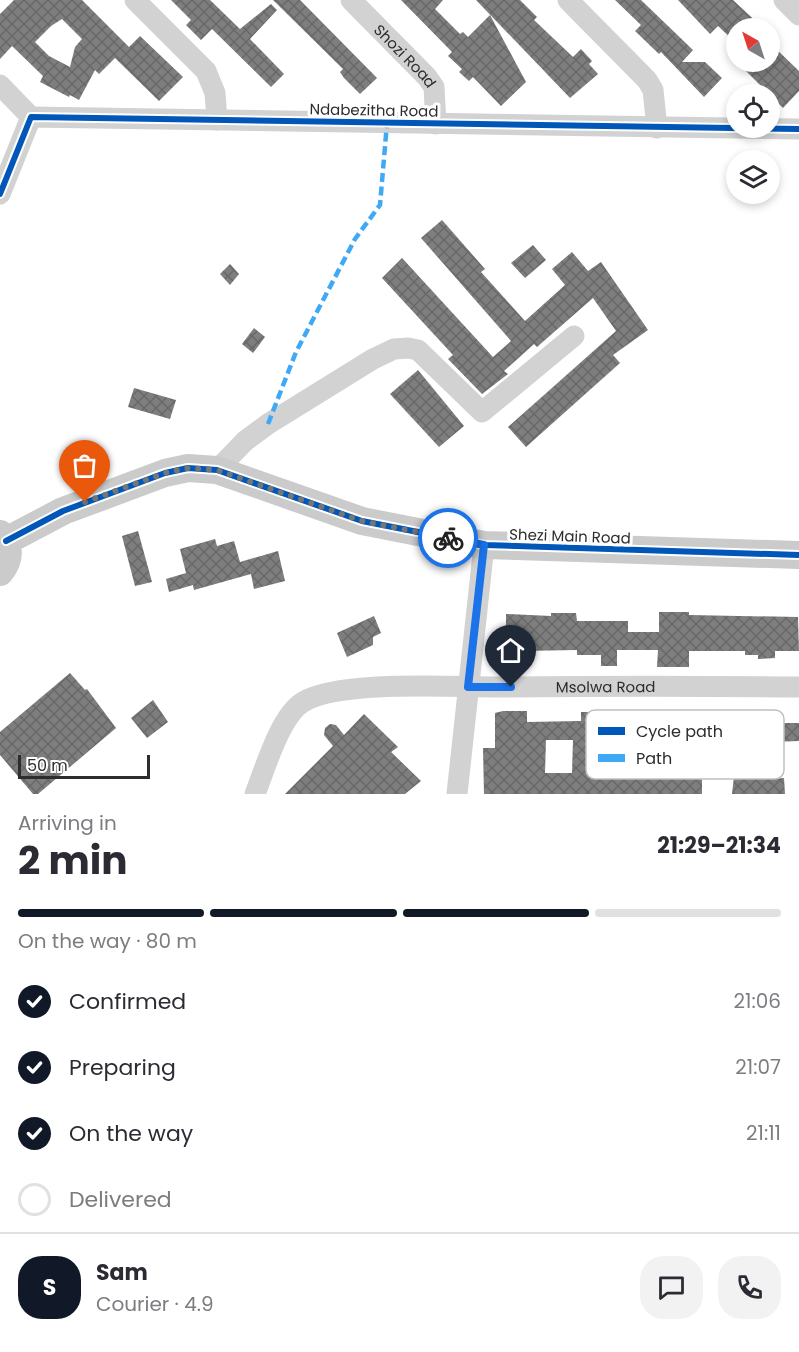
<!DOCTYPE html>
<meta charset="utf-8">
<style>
:root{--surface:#fff;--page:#f2f2f3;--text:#2b2b33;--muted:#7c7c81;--line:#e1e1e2;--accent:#111827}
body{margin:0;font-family:Poppins,sans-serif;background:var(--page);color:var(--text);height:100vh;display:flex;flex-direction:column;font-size:22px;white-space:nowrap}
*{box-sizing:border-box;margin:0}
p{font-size:20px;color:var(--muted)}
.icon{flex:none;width:33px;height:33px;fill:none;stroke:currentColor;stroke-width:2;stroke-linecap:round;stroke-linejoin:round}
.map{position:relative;height:794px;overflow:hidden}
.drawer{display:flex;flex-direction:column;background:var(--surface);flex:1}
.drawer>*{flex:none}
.needle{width:39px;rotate:321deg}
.buttons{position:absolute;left:726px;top:18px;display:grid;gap:12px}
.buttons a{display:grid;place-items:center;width:54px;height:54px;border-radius:50%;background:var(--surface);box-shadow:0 3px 9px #0003;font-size:30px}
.scale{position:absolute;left:18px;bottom:15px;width:132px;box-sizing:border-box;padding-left:6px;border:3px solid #2d2d2d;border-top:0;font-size:16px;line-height:21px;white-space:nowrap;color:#2d2d2d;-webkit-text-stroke:4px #fff;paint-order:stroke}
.pin{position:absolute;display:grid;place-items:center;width:51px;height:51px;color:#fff;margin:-62px -26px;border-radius:50% 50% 50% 0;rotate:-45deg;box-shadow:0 0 6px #0007}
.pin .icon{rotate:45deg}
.courier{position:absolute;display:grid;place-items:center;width:60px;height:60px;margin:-30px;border:4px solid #1a73e8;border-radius:50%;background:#fff;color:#222;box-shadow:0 2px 8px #0007}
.summary em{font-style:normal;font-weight:700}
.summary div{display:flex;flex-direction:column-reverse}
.summary{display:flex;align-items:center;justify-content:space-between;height:102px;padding:0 18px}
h1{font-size:39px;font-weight:700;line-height:45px}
.bar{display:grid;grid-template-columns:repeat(4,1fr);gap:9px 6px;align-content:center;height:72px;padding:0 18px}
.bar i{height:8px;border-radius:4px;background:var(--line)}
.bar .selected{background:var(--accent)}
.bar p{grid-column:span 4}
.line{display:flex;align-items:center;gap:15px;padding:0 18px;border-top:2px solid var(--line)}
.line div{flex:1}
.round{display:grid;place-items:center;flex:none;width:63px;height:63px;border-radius:24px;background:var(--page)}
ol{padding:0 18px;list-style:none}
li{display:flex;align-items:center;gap:18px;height:66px}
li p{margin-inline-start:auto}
li .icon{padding:6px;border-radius:50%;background:var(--accent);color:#fff;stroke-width:4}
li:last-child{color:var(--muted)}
li i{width:33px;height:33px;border:3px solid var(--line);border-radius:50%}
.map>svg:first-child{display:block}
.building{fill:url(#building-cross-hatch);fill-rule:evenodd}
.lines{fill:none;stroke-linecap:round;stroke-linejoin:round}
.street{stroke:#d2d2d2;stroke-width:21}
.secondary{stroke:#cbcbcb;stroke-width:28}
.quiet{stroke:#3fa9f5;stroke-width:4.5;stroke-dasharray:9 4.5;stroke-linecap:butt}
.cycleway-casing{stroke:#fff;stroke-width:10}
.cycleway{stroke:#0057b8;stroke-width:6}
.done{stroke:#767676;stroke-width:6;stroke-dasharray:0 10.8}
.route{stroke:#1a73e8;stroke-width:8}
.labels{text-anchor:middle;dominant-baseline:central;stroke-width:6;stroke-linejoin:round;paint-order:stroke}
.street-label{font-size:15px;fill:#2d2d2d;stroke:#fff}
.key{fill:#fff;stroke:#c0c0c0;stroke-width:1.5}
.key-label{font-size:16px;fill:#2d2d2d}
</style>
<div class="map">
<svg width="799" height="794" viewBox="0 0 799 794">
<defs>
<pattern id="building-cross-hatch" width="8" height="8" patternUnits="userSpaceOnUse" patternTransform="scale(1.5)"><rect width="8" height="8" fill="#7e7e7e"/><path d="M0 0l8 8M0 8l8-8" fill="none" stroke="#686868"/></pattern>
</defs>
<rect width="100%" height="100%" fill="#fff"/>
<g class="building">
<path d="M14 0H82L129 47 140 36 183 77 159 101 115 58 99 74 95 70 79 100 70 95 69 97 40 82 43 76 12 46 0 59V14ZM62 19 82 39 75 47 70 67 49 56 35 42 51 26Z"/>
<path d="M171 0H210L240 29 271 4 277 10 250 39 284 74 271 87 212 29 201 40 186 25 191 20Z"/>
<path d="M273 0H300L377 78 360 94 344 78 340 72 343 69Z"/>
<path d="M401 0H443L435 9 460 34 463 32 468 37 490 15 526 82 501 106 473 77 469 81 459 72 462 69 448 56 452 52Z"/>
<path d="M476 0H520L537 17 534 20 573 57 581 49 592 61 589 64 598 74 570 98Z"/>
<path d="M615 0H641L693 50 682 62H705L722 78 704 97 661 52 659 54 635 31 641 25Z"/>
<path d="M678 0H733L763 28H736V43L718 26 710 34Z"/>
<path d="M770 43 799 71V91L783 108 737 62H770Z"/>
<path d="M442 220 485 269 481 272 525 321 565 285 552 269 572 252 588 271 601 262 648 330 613 355 620 363 526 447 508 427 616 331 593 298 537 347 534 344 504 371 508 374 482 394 448 359 453 355 382 278 402 258 493 357 511 341 421 238Z"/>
<path d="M533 245 546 260 525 278 511 263Z"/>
<path d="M230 264 239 274 230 285 220 274Z"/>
<path d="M254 328 265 337 253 353 242 344Z"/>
<path d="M418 370 464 426 439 447 390 394Z"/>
<path d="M134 388 176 400 170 419 128 407Z"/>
<path d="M138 531 152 582 135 586 122 536Z"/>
<path d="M215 539 217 546 234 541 240 562 278 551 285 581 254 589 251 574 194 590 193 585 169 592 166 579 186 573 180 549Z"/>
<path d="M659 612H689V615L798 617 799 651H775V658L758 659V655H745V651H689V667H657L658 650H617V666H601V655H577V650L521 651H506V647H497V629H506V614L551 616V613H576L577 621H628V632H659Z"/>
<path d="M374 616 381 633 373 637V645L347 657 337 633Z"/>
<path d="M70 673 85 690 87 689 116 728 38 794H33L0 755V732Z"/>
<path d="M153 700 168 722 147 738 131 718Z"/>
<path d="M503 711H527V722L581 721V712H604V716H609V723H654V719H674V723H799V741L772 742 770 779 784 778 785 794H732L738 741 692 740 608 741 610 768 702 767V794H484L483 748H495V713ZM546 740H573L572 773H545Z"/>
<path d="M364 714 398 747 391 752 421 781 405 794H285L333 746 324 735 325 728 330 724 336 725 344 735Z"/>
</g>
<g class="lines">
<g class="street">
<path d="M135 0 206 71 215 93 217 120"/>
<path id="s1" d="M351 0 427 77 434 87 436 124"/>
<path d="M568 0 647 80 653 90 657 128"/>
<path d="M784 0 799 15"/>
<path d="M0 85 31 117"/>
<path d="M0 194 31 117 799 129"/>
<path d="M217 470 245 441 268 424 373 359 394 349 408 348 418 350 482 412 574 336"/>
<path id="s2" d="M255 794C265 769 280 716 303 702 339 680 452 687 498 687 598 686 699 686 799 687"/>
<path d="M457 794 484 545"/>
</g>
<g class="secondary">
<path d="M0 534C10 546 11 559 0 572"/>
<path d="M6 541 63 511 165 473 188 468 217 470 362 521 484 545 799 555"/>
</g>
<path class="quiet" d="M268 424 296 352 355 239 380 205 387 123"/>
<defs>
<g id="cycleway">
<path d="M0 194 31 117 799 129"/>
<path d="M6 541 63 511 165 473 188 468 217 470 362 521 484 545 799 555"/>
</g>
</defs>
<use href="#cycleway" class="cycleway-casing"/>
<use href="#cycleway" class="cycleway"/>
</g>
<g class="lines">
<path class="done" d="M85 502 165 473 188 468 217 470 362 521 448 538"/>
<path class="route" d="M448 538 484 545 468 687H511"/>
</g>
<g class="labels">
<g class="street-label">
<text stroke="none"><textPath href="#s1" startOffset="78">Shozi Road</textPath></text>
<text transform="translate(374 110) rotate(1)">Ndabezitha Road</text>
<text transform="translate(570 536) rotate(2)">Shezi Main Road</text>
<text stroke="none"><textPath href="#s2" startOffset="410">Msolwa Road</textPath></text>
</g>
</g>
<rect x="586" y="710" width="198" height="69" rx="9" class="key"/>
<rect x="598" y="727" width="27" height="8" fill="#0057b8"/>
<rect x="598" y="754" width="27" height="8" fill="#3fa9f5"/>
<g class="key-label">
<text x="636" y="737">Cycle path</text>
<text x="636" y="764">Path</text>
</g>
</svg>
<div class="buttons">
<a><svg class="needle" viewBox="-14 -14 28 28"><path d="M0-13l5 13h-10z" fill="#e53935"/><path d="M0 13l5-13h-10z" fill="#7c7c81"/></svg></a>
<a><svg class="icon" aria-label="locate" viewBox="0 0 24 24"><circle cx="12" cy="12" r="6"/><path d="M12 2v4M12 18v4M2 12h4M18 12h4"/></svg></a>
<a><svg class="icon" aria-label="layers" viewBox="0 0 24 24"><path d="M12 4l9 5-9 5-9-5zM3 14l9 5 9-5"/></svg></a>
</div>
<div class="scale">50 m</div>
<div class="pin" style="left:85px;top:502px;background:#ea580c"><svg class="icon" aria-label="bag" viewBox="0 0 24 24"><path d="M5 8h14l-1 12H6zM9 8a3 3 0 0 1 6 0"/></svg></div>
<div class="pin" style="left:511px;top:687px;background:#1f2937"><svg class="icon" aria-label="home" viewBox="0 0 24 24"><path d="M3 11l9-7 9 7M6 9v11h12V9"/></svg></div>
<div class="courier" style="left:448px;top:538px"><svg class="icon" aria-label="bike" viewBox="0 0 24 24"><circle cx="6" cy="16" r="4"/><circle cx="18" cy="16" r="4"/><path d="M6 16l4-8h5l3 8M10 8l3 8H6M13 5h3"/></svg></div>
</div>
<section class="drawer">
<div class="summary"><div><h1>2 min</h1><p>Arriving in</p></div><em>21:29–21:34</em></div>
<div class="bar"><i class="selected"></i><i class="selected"></i><i class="selected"></i><i></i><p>On the way · 80 m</p></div>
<ol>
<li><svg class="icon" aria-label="check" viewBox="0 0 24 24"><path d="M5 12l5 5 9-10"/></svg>Confirmed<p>21:06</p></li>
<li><svg class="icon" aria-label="check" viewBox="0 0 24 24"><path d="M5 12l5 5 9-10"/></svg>Preparing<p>21:07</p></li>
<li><svg class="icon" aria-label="check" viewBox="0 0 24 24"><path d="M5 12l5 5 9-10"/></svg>On the way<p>21:11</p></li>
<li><i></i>Delivered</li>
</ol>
<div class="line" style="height:108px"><b class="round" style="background:var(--accent);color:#fff">S</b><div><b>Sam</b><p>Courier · 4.9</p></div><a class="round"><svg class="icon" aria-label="chat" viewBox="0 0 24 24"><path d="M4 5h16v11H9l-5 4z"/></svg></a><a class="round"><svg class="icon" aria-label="phone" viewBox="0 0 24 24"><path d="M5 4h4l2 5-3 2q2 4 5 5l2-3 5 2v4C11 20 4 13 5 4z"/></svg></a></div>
</section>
